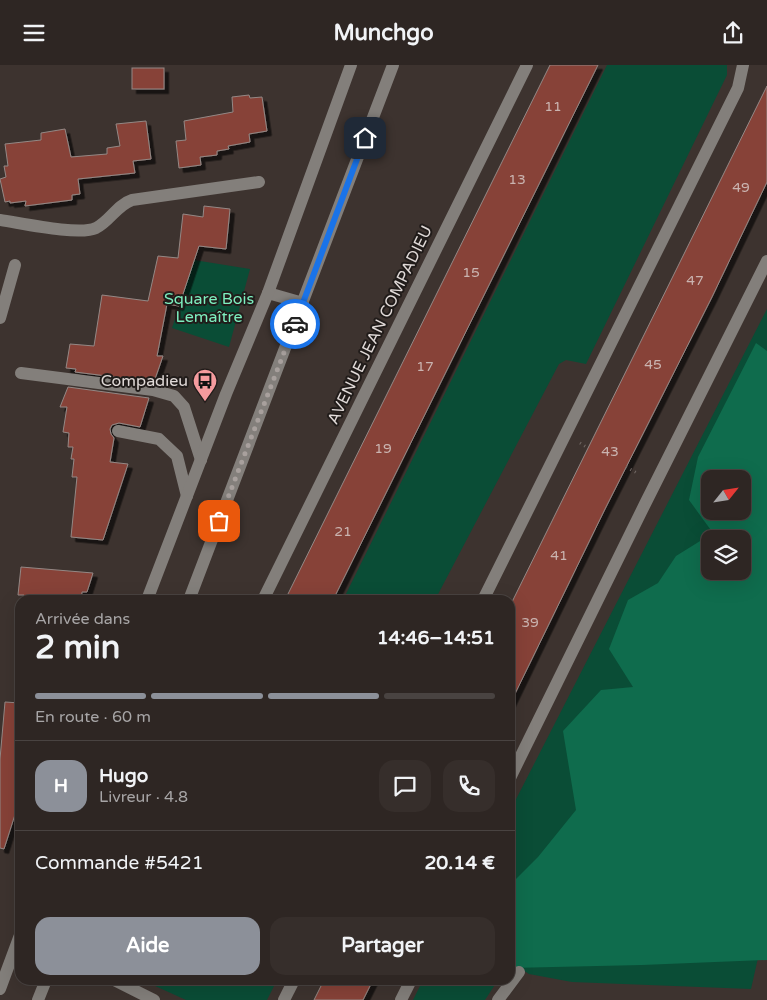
<!DOCTYPE html>
<html lang="fr">
<meta charset="utf-8">
<style>
:root{--surface:#2e2623;--page:#362e2b;--text:#f1f3f6;--muted:#a7a5a6;--line:#494341;--accent:#8c9099}
body{margin:0;font-family:"Varela Round",sans-serif;background:var(--page);color:var(--text);height:100vh;display:flex;flex-direction:column;font-size:19px;white-space:nowrap}
*{box-sizing:border-box;margin:0}
p{font-size:16px;color:var(--muted)}
.icon{flex:none;width:28px;height:28px;fill:none;stroke:currentColor;stroke-width:2;stroke-linecap:round;stroke-linejoin:round}
.map{position:relative;flex:1;overflow:hidden}
.details{position:absolute;left:15px;top:530px;width:500px;height:390px;display:flex;flex-direction:column;background:var(--surface);border-radius:15px;box-shadow:0 5px 20px #0002,0 0 0 1px var(--line)}
.details>*{flex:none}
.needle{width:32px;rotate:60deg}
.tools{position:absolute;left:701px;top:405px;display:grid;gap:10px}
.tools a{display:grid;place-items:center;width:50px;height:50px;border-radius:10px;background:var(--surface);box-shadow:0 5px 20px #0002,0 0 0 1px var(--line);font-size:25px}
.pin{position:absolute;display:grid;place-items:center;width:42px;height:42px;color:#fff;margin:-21px;border-radius:10px;box-shadow:0 2px 8px #0006}
.courier{position:absolute;display:grid;place-items:center;width:50px;height:50px;margin:-25px;border:4px solid #1a73e8;border-radius:50%;background:#fff;color:#222;box-shadow:0 1px 6px #0007}
.headline em{font-style:normal;font-weight:700}
.headline div{display:flex;flex-direction:column-reverse}
.headline{display:flex;align-items:center;justify-content:space-between;height:85px;padding:0 20px}
h1{font-size:32px;font-weight:700;line-height:38px}
.bar{display:grid;grid-template-columns:repeat(4,1fr);gap:8px 5px;align-content:center;height:60px;padding:0 20px}
.bar i{height:6px;border-radius:4px;background:var(--line)}
.bar .current{background:var(--accent)}
.bar p{grid-column:span 4}
.line{display:flex;align-items:center;gap:12px;padding:0 20px;border-top:1px solid var(--line)}
.line div{flex:1}
.round{display:grid;place-items:center;flex:none;width:52px;height:52px;border-radius:15px;background:var(--page)}
.cta{display:flex;gap:10px;margin-top:auto;padding:10px 20px}
.cta a{flex:1;height:58px;border-radius:15px;background:var(--accent);color:#fff;font-size:20px;font-weight:700;line-height:58px;text-align:center}
.cta a+a{background:var(--page);color:var(--text)}
header{display:flex;justify-content:space-between;align-items:center;height:65px;padding:0 20px;background:var(--surface);font-size:22px;font-weight:700}
.map>svg:first-child{display:block}
.green{fill:#0a4d36;fill-rule:evenodd}
.forest{fill:#0f6c4d;fill-rule:evenodd}
.building{fill:#874339;stroke:#948885;filter:url(#shadow)}
.lines{fill:none;stroke-linecap:round;stroke-linejoin:round}
.path{stroke:#736a66;stroke-width:3;stroke-dasharray:1 4;stroke-linecap:butt}
.minor{stroke:#837f7b;stroke-width:12}
.done{stroke:#a8a09d;stroke-width:5;stroke-dasharray:0 9}
.route{stroke:#1a73e8;stroke-width:6}
.labels{text-anchor:middle;dominant-baseline:central;stroke-width:4;stroke-linejoin:round;paint-order:stroke}
.number-label{font-size:14px;fill:#cab4b0}
.park-label{font-size:16px;fill:#7defbf;stroke:#211c1a}
.street-label{font-size:16px;fill:#e1dad8;stroke:#211c1a}
.poi-label{font-size:16px;fill:#e1dad8;stroke:#211c1a;text-anchor:end}
</style>
<header><svg class="icon" aria-label="menu" viewBox="0 0 24 24"><path d="M4 6h16M4 12h16M4 18h16"/></svg>Munchgo<svg class="icon" aria-label="share" viewBox="0 0 24 24"><path d="M12 15V3M7 8l5-5 5 5M5 13v7h14v-7"/></svg></header>
<div class="map">
<svg width="767" height="935" viewBox="0 0 767 935">
<defs>
<filter id="shadow"><feDropShadow dx="4.5" dy="4.5" stdDeviation="0" flood-color="#0009"/></filter>
</defs>
<rect width="100%" height="100%" fill="#3d332f"/>
<g class="green">
<path d="M607 0H727V10L586 299 566 295 559 299 435 535H343Z"/>
<path d="M194 195 250 204 229 282 172 263Z"/>
<path d="M767 244V853L751 924 572 917 529 909 511 897 510 898V746ZM710 414H742V446H710ZM710 474H742V506H710Z"/>
<path d="M156 915H277L267 935H186L153 920Z"/>
<path d="M423 915H498L485 935H413Z"/>
</g>
<path class="forest" d="M756 278 767 286V895L642 900 510 903V820L538 792 576 745 563 666 601 625 633 622 609 584 628 535 658 518 676 491 713 468 689 435 698 392ZM710 414H742V446H710ZM710 474H742V506H710Z"/>
<g class="building">
<path d="M550 0H598L333 535H285Z"/>
<rect x="132" y="3" width="32" height="21"/>
<path d="M767 21V117L712 232 605 444 510 639V541Z"/>
<path d="M249 30 250 33 262 32 267 66 249 69 250 77 228 81 229 84 217 86V90L200 92 201 100 179 103 176 76 186 75 184 56 233 47 232 32Z"/>
<path d="M146 56 151 94 133 96 135 108 78 114 80 129 72 130V135L25 141 26 136 10 138V136L5 137 0 114 6 112 4 101H8L5 79 41 75V68L65 64 71 92 107 89V83L120 81 116 59Z"/>
<path d="M204 141 230 144 226 184 199 181 179 241 167 239 157 291H163L154 317 75 307 76 304 66 303 70 279 94 281 102 230 148 236 158 191 178 193 183 149 203 152Z"/>
<path d="M68 322 149 333 140 362 119 358 112 360 110 364 111 369 114 373 110 397 128 399 103 475 71 472 77 412H72L74 394H71L73 382H68L69 368 63 367 67 342H60Z"/>
<path d="M21 502 93 508 87 527H82L81 535H24V530H18Z"/>
<path d="M5 637 20 638V734L4 784 0 783V694Z"/>
<path d="M324 915H373L363 935H314Z"/>
</g>
<g class="lines">
<g class="path">
<path d="M580 378 588 383"/>
<path d="M626 402 639 409"/>
</g>
<g class="minor">
<path d="M0 155C21 158 79 171 96 163 110 156 117 140 132 135L259 117"/>
<path d="M268 228 303 238"/>
<path d="M0 253 15 200"/>
<path d="M21 308 153 325 174 331 184 342 201 395"/>
<path d="M118 366 159 374 177 391 187 431"/>
<path d="M147 535 226 329 268 228 351 0"/>
<path d="M189 535 393 0"/>
<path d="M263 535 527 0"/>
<path d="M483 535 738 23 743 0"/>
<path d="M510 713 645 439 767 196"/>
<path d="M114 915 154 935"/>
<path d="M0 924 20 870"/>
<path d="M38 935 46 915"/>
<path d="M284 935 294 915"/>
<path d="M401 935 411 915"/>
<path d="M498 935 519 907"/>
</g>
</g>
<g class="lines">
<path class="done" d="M219 456 295 259"/>
<path class="route" d="M295 259 365 73"/>
</g>
<defs>
<symbol id="bus-pin" viewBox="-11 -11 22 30"><path d="M0 17L-7.5 6A9.5 9.5 0 1 1 7.5 6Z" fill="#f59b9e" stroke="#211c1a"/><path d="M-5-6H5V4H4V6H2V4H-2V6H-4V4H-5ZM-3.5-4V0h7V-4ZM-3.5 1.2v1.5H-2V1.2ZM2 1.2v1.5H3.5V1.2Z" fill="#111"/></symbol>
</defs>
<g fill-rule="evenodd">
<use href="#bus-pin" x="191" y="302" width="28" height="38"/>
</g>
<g class="labels">
<g class="number-label">
<text x="553" y="41">11</text>
<text x="517" y="114">13</text>
<text x="741" y="122">49</text>
<text x="471" y="207">15</text>
<text x="695" y="215">47</text>
<text x="653" y="299">45</text>
<text x="425" y="301">17</text>
<text x="383" y="383">19</text>
<text x="610" y="386">43</text>
<text x="343" y="466">21</text>
<text x="559" y="490">41</text>
<text x="530" y="557">39</text>
</g>
<g class="park-label">
<text x="209" y="234">Square Bois<tspan x="209" dy="18">Lemaître</tspan></text>
</g>
<g class="street-label">
<text transform="translate(380 260) rotate(-64)">AVENUE JEAN COMPADIEU</text>
</g>
<g class="poi-label">
<text x="188" y="316">Compadieu</text>
</g>
</g>
</svg>
<div class="tools">
<a><svg class="needle" viewBox="-14 -14 28 28"><path d="M0-13l5 13h-10z" fill="#e53935"/><path d="M0 13l5-13h-10z" fill="#a7a5a6"/></svg></a>
<a><svg class="icon" aria-label="layers" viewBox="0 0 24 24"><path d="M12 4l9 5-9 5-9-5zM3 14l9 5 9-5"/></svg></a>
</div>
<div class="pin" style="left:219px;top:456px;background:#ea580c"><svg class="icon" aria-label="bag" viewBox="0 0 24 24"><path d="M5 8h14l-1 12H6zM9 8a3 3 0 0 1 6 0"/></svg></div>
<div class="pin" style="left:365px;top:73px;background:#1f2937"><svg class="icon" aria-label="home" viewBox="0 0 24 24"><path d="M3 11l9-7 9 7M6 9v11h12V9"/></svg></div>
<div class="courier" style="left:295px;top:259px"><svg class="icon" aria-label="car" viewBox="0 0 24 24"><path d="M5 17H2v-5l4-1 3-4h7l3 4 3 1v5h-3M9 17h6M6 11h13"/><circle cx="7" cy="17" r="2"/><circle cx="17" cy="17" r="2"/></svg></div>
<section class="details">
<div class="headline"><div><h1>2 min</h1><p>Arrivée dans</p></div><em>14:46–14:51</em></div>
<div class="bar"><i class="current"></i><i class="current"></i><i class="current"></i><i></i><p>En route · 60 m</p></div>
<div class="line" style="height:90px"><b class="round" style="background:var(--accent);color:#fff">H</b><div><b>Hugo</b><p>Livreur · 4.8</p></div><a class="round"><svg class="icon" aria-label="chat" viewBox="0 0 24 24"><path d="M4 5h16v11H9l-5 4z"/></svg></a><a class="round"><svg class="icon" aria-label="phone" viewBox="0 0 24 24"><path d="M5 4h4l2 5-3 2q2 4 5 5l2-3 5 2v4C11 20 4 13 5 4z"/></svg></a></div>
<div class="line" style="height:65px"><div>Commande #5421</div><b>20.14 €</b></div>
<div class="cta"><a>Aide</a><a>Partager</a></div>
</section>
</div>
